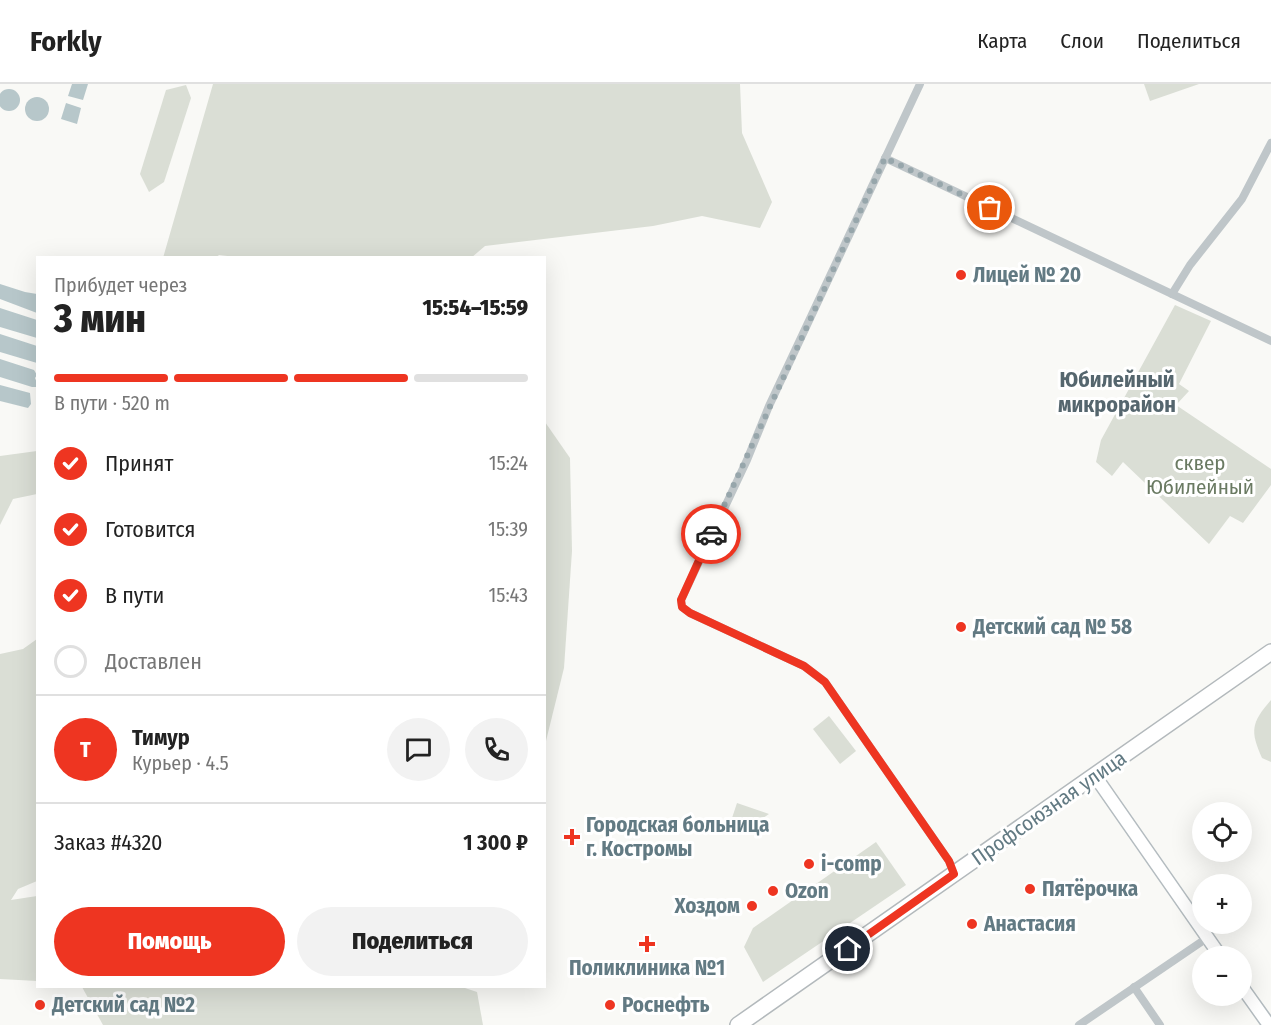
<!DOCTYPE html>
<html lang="ru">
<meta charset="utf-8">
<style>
:root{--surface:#fff;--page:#f2f2f2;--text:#222;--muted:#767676;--line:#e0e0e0;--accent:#ee3521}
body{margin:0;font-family:"Fira Sans Condensed",sans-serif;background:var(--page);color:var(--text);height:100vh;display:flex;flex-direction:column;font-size:22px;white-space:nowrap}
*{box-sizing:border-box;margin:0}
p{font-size:20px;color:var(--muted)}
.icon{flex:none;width:33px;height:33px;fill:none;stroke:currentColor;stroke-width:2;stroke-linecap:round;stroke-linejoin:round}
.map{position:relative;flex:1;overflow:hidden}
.details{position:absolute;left:36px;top:172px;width:510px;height:732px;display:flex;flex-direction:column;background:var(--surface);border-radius:0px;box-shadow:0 6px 24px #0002}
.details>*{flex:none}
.tools{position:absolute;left:1192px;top:718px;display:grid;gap:12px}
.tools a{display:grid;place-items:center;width:60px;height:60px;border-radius:50%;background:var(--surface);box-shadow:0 6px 24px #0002;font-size:30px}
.pin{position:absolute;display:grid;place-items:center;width:51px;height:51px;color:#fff;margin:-26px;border:3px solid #fff;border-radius:50%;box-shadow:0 2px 6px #0007}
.courier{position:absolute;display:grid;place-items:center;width:60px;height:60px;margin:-30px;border:4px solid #ee3521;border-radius:50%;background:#fff;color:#222;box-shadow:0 2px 8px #0007}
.summary em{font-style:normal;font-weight:800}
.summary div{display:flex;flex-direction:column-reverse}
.summary{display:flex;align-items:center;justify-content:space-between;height:102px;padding:0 18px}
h1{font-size:39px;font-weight:800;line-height:45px}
.bar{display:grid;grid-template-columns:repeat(4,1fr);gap:9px 6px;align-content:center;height:72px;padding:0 18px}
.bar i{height:8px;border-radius:4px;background:var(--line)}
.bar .on{background:var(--accent)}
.bar p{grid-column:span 4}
.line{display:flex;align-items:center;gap:15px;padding:0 18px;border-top:2px solid var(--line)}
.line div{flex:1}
.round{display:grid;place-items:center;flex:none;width:63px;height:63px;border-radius:32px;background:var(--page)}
ol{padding:0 18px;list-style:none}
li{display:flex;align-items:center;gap:18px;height:66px}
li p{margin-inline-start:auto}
li .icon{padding:6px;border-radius:50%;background:var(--accent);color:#fff;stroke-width:4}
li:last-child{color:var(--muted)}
li i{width:33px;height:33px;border:3px solid var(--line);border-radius:50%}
.button{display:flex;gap:12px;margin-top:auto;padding:12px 18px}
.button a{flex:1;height:69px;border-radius:36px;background:var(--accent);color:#fff;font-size:24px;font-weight:800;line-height:69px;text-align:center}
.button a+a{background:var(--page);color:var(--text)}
header{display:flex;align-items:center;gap:36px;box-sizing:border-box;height:84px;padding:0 30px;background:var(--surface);border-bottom:2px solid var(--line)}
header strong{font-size:28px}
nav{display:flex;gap:33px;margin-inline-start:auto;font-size:21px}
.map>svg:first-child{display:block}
.green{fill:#daded5}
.water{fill:#b7c7ca}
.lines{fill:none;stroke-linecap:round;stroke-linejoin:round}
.secondary-casing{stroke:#b4bcc0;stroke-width:15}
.highway-casing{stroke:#b3b9bc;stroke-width:18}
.street{stroke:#bfc6c9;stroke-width:8}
.secondary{stroke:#fff;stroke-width:12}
.highway{stroke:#fff;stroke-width:15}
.done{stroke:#97a6ab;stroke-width:6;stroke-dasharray:0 10.8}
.route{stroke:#ee3521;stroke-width:8}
.poi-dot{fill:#ee3521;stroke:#fff;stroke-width:2}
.labels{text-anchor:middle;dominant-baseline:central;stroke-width:6;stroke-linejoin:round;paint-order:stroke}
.poi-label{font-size:21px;font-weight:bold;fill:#627a83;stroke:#fff;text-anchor:start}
.park-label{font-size:21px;fill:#6a7a62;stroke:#fff}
.street-label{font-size:21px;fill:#627a83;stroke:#fff}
.neighbourhood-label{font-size:22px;font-weight:bold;fill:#55666e;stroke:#fff}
</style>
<header>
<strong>Forkly</strong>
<nav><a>Карта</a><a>Слои</a><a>Поделиться</a></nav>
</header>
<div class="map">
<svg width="1271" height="941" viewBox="0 0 1271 941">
<rect width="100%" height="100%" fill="#f9f9f6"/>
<g class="green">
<path d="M213 0H740L742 49 772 118 760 144 702 132 653 142 485 162 471 174H244L219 171 215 174H163Z"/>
<path d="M1144 0H1199L1150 17Z"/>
<path d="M186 1 191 14 164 98 149 108 140 90 166 6Z"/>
<path d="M1175 221 1211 237 1179 300 1189 307 1176 321 1271 385V401L1243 439 1230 432 1209 460 1123 378 1112 392 1096 378 1101 356Z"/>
<path d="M545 338 570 374 572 467 564 584 545 661Z"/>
<path d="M37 367V410L13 415 0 441V372Z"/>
<path d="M37 555V797L18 805 11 816 37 812V897L0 895V570L23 565Z"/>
<path d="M1271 616V678L1262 674C1250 647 1251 639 1271 616Z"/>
<path d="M829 632 856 667 840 680 813 645Z"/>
<path d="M737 719 769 730 739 750 728 746Z"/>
<path d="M876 758 906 801 763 898 744 863 753 844Z"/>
<path d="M82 903H462L477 908 483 941H103Z"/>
</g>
<g class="water">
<path d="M72 0H88L83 16 68 12Z"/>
<circle cx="9" cy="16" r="11"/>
<circle cx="37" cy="25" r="12"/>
<path d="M66 19 81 24 77 40 61 35Z"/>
<path d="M0 200 25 208 37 210V229L0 215Z"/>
<path d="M0 224 37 236V254L0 243Z"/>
<path d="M0 250 37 262V279L0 268Z"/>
<path d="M0 275 34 286 37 291 35 294 37 299 36 303H32L0 293Z"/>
<path d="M0 301 30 309 31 320 28 324 0 317Z"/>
</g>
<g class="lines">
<defs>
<g id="secondary">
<path d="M1095 692 1221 873"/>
<path d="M1242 903 1269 941"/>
</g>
<path id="highway" d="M738 941 1271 568"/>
</defs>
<use href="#secondary" class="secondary-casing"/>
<use href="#highway" class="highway-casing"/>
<g class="street">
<path d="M920 0 769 322 747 376 681 516 682 523 690 529 804 582 825 598 949 777 954 790"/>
<path d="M885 74 1271 257"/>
<path d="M1172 210 1190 181 1242 115 1271 59"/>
<path d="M1134 903 1160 941"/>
<path d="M1079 941 1207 854"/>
</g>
<use href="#secondary" class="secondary"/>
<use href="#highway" class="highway"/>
</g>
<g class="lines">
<path class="done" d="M711 450 885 74 990 124"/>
<path class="route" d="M711 450 681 516 682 523 690 529 804 582 825 598 949 777 954 790 848 865"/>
</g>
<g class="poi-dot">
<circle cx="961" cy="191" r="6"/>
<circle cx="961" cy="543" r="6"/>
<path d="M569 744h6v6h6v6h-6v6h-6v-6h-6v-6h6z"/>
<circle cx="809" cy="780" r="6"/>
<circle cx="1030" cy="805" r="6"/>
<circle cx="773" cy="807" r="6"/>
<circle cx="752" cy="822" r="6"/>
<circle cx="972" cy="840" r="6"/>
<path d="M644 851h6v6h6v6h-6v6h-6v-6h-6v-6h6z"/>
<circle cx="40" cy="921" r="6"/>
<circle cx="610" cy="921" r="6"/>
</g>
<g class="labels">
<g class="poi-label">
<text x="973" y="191">Лицей № 20</text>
<text x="973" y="543">Детский сад № 58</text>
<text x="586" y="741">Городская больница<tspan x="586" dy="24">г. Костромы</tspan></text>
<text x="821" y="780">i-comp</text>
<text x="1042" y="805">Пятёрочка</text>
<text x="785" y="807">Ozon</text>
<text x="740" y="822" text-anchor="end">Хоздом</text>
<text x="984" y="840">Анастасия</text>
<text x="647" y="884" text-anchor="middle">Поликлиника №1</text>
<text x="52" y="921">Детский сад №2</text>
<text x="622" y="921">Роснефть</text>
</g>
<g class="park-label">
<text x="1200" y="379">сквер<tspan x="1200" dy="24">Юбилейный</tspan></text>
</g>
<g class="street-label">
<text transform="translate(1049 724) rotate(-35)">Профсоюзная улица</text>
</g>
<g class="neighbourhood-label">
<text x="1117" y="295">Юбилейный<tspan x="1117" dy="25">микрорайон</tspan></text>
</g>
</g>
</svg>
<div class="tools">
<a><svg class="icon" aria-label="locate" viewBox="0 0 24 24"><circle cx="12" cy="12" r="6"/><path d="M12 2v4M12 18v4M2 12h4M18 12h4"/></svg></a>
<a>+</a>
<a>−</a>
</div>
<div class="pin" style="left:990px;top:124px;background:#ea580c"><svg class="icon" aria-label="bag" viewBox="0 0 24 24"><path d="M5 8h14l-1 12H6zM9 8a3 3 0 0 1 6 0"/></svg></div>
<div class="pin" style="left:848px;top:865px;background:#1f2937"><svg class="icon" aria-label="home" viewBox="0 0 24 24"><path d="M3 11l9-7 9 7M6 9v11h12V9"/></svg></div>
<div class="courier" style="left:711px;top:450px"><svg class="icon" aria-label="car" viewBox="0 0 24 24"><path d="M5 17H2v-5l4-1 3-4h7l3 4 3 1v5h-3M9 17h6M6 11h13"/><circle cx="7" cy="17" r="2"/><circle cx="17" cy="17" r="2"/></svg></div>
<section class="details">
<div class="summary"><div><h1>3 мин</h1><p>Прибудет через</p></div><em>15:54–15:59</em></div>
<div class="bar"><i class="on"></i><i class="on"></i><i class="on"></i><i></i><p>В пути · 520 m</p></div>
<ol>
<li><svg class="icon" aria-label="check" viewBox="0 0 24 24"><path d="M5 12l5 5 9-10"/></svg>Принят<p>15:24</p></li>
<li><svg class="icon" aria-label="check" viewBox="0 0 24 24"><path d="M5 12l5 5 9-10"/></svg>Готовится<p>15:39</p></li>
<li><svg class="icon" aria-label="check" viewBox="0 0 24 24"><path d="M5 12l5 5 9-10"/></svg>В пути<p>15:43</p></li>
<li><i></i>Доставлен</li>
</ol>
<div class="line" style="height:108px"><b class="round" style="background:var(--accent);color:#fff">Т</b><div><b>Тимур</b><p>Курьер · 4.5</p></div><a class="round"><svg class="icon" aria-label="chat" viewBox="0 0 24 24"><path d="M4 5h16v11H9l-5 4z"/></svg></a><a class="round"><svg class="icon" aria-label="phone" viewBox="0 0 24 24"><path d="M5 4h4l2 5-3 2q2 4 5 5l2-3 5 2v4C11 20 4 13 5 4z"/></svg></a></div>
<div class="line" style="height:78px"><div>Заказ #4320</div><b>1 300 ₽</b></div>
<div class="button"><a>Помощь</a><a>Поделиться</a></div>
</section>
</div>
